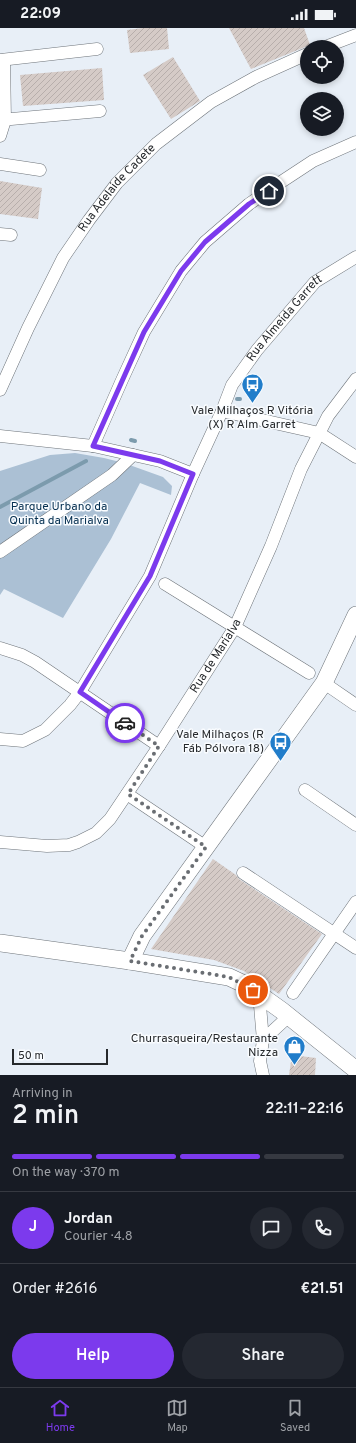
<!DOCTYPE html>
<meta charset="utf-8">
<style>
:root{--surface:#171b24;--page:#242831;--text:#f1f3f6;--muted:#9ea1a6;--line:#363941;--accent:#7c3aed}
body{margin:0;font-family:Overpass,sans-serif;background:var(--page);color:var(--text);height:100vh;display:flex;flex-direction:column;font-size:15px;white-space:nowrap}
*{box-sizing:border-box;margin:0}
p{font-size:13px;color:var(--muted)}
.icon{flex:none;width:22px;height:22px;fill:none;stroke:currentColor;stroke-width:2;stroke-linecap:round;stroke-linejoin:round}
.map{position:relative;height:1047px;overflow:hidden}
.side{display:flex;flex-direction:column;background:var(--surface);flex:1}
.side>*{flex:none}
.buttons{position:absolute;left:300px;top:12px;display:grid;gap:8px}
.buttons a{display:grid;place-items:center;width:44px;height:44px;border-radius:50%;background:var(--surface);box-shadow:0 2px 6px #0003;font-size:20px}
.scale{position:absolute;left:12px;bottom:10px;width:96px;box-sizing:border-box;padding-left:4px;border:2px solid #26292c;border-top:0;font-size:11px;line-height:14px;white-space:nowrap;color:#26292c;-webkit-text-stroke:3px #f9fcff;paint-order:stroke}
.pin{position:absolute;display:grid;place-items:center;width:34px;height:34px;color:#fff;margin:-17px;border:2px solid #fff;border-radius:50%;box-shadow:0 1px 4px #0007}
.courier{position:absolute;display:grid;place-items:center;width:40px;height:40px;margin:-20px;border:3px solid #7c3aed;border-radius:50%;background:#fff;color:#222;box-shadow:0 1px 5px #0007}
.summary em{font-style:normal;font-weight:600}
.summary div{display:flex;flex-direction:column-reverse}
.summary{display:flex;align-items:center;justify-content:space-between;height:68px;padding:0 12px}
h1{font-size:26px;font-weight:600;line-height:30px}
.bar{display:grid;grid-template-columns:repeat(4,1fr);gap:6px 4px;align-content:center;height:48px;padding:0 12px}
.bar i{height:5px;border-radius:3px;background:var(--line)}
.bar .current{background:var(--accent)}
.bar p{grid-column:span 4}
.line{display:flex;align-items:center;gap:10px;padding:0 12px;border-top:1px solid var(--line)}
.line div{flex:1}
.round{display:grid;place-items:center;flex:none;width:42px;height:42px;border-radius:21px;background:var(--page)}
.cta{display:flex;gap:8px;margin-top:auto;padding:8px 12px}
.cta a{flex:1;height:46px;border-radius:24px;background:var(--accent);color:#fff;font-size:16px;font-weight:600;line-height:46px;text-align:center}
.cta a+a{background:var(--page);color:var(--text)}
.status{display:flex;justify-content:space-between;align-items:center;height:28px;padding:0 20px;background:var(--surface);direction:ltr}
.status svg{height:11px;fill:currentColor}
.tabs{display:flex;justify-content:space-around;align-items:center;height:56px;border-top:1px solid var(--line);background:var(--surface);font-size:11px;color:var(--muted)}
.tabs a{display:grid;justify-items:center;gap:2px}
.tabs .current{color:var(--accent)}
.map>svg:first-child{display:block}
.green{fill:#abc0d4}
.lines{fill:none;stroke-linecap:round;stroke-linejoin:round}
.stream{stroke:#7c9bad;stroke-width:4}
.building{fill:url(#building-hatch)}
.street-casing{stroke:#6e747a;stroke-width:13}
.secondary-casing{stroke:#6e747a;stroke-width:18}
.street{stroke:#fff;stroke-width:12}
.secondary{stroke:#fff;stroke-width:17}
.done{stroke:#6a6e73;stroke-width:4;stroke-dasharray:0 7.2}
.route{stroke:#7c3aed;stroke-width:5}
.labels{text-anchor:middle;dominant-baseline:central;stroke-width:3;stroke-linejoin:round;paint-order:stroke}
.street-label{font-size:12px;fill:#26292c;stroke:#f9fcff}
.poi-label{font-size:12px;fill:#26292c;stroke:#f9fcff;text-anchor:end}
.park-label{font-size:12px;fill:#063051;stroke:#f9fcff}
</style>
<div class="status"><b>22:09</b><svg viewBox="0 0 49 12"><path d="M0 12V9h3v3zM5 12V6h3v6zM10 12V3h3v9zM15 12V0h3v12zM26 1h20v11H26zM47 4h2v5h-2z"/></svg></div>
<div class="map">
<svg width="356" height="1047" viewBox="0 0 356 1047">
<defs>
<pattern id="building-hatch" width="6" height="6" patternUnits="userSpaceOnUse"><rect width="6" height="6" fill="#d5cbc7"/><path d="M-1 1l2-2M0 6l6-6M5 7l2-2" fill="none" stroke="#b7aeab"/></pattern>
</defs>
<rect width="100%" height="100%" fill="#e8eff7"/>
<path class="green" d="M75 425 104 430 124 435 163 449 172 458 171 467 140 455 111 511 63 590 4 561 0 567V443L50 427Z"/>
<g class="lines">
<g class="stream">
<path d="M237 371H240"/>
<path d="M131 412 135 413"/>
<path d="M0 479 86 433"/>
</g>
</g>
<g class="building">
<path d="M143 0H167L169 21 130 25 127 2Z"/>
<path d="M229 0H304L310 17 251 41Z"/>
<path d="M173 29 200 73 171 91 143 47Z"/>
<path d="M102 40 104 72 23 78 20 47Z"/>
<path d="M0 153 42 160 38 191 0 186Z"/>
<path d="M213 831 236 847 239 851 322 906 279 966 244 943 214 932 151 921Z"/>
<path d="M292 1027 316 1030 315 1047H289Z"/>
</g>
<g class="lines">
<defs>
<g id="street">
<path d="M325 19 356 7"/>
<path d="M0 32 97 21"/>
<path d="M0 92 100 83"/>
<path d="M0 108 5 92 4 32"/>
<path d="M0 136 40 142"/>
<path d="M0 206 11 207"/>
<path id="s1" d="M0 362 28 300 63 230 89 192 117 155 156 116 211 74 256 49 307 26"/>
<path d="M222 383 319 405 356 429"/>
<path d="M0 408 93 418 160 433 193 446"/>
<path d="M93 418 122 352 144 304 181 243 205 214 249 176 278 156 313 133 356 114"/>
<path d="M0 524 112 447 133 427"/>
<path d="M165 556 309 645"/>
<path d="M0 620 22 627 35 634 159 718"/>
<path d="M324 655 356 677"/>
<path id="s2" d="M0 711 23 713 45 702 70 677 80 664 150 548 193 446 222 383 232 357 257 322 315 254 356 229"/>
<path d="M305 762 356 797"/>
<path d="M127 766 206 819"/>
<path id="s3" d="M0 814 47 818 69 817 78 814 96 805 110 791 159 718 235 599 271 518 301 441 328 388 356 351"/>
<path d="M243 845 356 920"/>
<path d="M293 965 356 874"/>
<path d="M259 966 263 1012 260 1033 263 1047"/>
<path d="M263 1012 289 988"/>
</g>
<g id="secondary">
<path d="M0 915 130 933 229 949 246 957 281 982 356 1042"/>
<path d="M130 933 142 908 324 655 356 587"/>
</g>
</defs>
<use href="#street" class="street-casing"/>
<use href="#secondary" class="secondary-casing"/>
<use href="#street" class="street"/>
<use href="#secondary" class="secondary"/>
</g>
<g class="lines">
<path class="done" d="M125 695 159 718 128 766 206 819 142 908 130 933 229 949 253 962"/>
<path class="route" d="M125 695 80 664 150 548 193 446 160 433 93 418 144 304 181 243 205 214 249 176 269 163"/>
</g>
<defs>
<symbol id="bus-pin" viewBox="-11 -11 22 30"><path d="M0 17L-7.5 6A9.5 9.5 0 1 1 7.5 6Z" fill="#217dca" stroke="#f9fcff"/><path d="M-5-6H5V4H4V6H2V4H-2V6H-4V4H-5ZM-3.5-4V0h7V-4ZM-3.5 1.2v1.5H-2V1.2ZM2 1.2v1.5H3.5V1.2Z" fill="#fff"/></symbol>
<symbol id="shop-pin" viewBox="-11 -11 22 30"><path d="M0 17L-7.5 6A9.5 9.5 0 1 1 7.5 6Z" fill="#217dca" stroke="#f9fcff"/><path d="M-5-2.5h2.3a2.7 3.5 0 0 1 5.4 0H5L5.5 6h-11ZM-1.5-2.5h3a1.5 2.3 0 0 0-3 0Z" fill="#fff"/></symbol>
</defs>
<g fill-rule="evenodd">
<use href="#bus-pin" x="240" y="344" width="25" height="34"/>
<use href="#bus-pin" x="268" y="702" width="25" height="34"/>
<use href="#shop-pin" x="282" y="1006" width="25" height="34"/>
</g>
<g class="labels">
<g class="street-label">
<text stroke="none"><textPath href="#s1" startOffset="235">Rua Adelaide Cadete</textPath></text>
<text stroke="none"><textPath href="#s2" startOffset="528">Rua Almeida Garrett</textPath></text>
<text stroke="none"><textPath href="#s3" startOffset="313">Rua de Marialva</textPath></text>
</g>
<g class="poi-label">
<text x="252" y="383" text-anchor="middle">Vale Milhaços R Vitória<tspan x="252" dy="14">(X) R Alm Garret</tspan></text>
<text x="264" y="707">Vale Milhaços (R<tspan x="264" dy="14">Fáb Pólvora 18)</tspan></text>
<text x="278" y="1011">Churrasqueira/Restaurante<tspan x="278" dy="14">Nizza</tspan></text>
</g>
<g class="park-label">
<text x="59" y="479">Parque Urbano da<tspan x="59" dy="14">Quinta da Marialva</tspan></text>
</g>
</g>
</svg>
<div class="buttons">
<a><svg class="icon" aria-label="locate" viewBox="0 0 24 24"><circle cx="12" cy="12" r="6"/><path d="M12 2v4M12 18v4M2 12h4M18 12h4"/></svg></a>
<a><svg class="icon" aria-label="layers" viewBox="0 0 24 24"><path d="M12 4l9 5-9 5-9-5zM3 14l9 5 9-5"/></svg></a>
</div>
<div class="scale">50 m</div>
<div class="pin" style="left:253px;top:962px;background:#ea580c"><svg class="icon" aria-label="bag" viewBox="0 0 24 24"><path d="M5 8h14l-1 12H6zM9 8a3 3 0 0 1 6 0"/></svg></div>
<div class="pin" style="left:269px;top:163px;background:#1f2937"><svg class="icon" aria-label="home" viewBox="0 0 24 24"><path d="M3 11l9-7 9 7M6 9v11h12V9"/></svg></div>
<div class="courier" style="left:125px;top:695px"><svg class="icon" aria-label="car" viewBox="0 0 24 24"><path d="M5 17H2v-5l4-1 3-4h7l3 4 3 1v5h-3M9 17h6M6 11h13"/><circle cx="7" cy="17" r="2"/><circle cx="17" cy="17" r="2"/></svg></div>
</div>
<section class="side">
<div class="summary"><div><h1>2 min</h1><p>Arriving in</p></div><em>22:11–22:16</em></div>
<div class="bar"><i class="current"></i><i class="current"></i><i class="current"></i><i></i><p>On the way · 370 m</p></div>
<div class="line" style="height:72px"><b class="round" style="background:var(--accent);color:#fff">J</b><div><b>Jordan</b><p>Courier · 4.8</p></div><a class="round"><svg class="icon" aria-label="chat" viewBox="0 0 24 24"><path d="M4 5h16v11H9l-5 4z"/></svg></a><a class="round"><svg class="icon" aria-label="phone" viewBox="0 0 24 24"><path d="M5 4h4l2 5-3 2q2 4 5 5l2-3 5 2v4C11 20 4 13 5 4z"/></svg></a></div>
<div class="line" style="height:52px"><div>Order #2616</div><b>€21.51</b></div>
<div class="cta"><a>Help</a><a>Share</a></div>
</section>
<nav class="tabs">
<a class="current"><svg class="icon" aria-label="home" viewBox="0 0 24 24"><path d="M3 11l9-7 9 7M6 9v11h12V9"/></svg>Home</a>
<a><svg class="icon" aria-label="map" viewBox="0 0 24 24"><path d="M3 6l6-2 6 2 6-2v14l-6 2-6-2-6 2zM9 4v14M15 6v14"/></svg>Map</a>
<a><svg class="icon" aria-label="saved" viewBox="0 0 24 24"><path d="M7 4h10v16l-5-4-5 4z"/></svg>Saved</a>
</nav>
